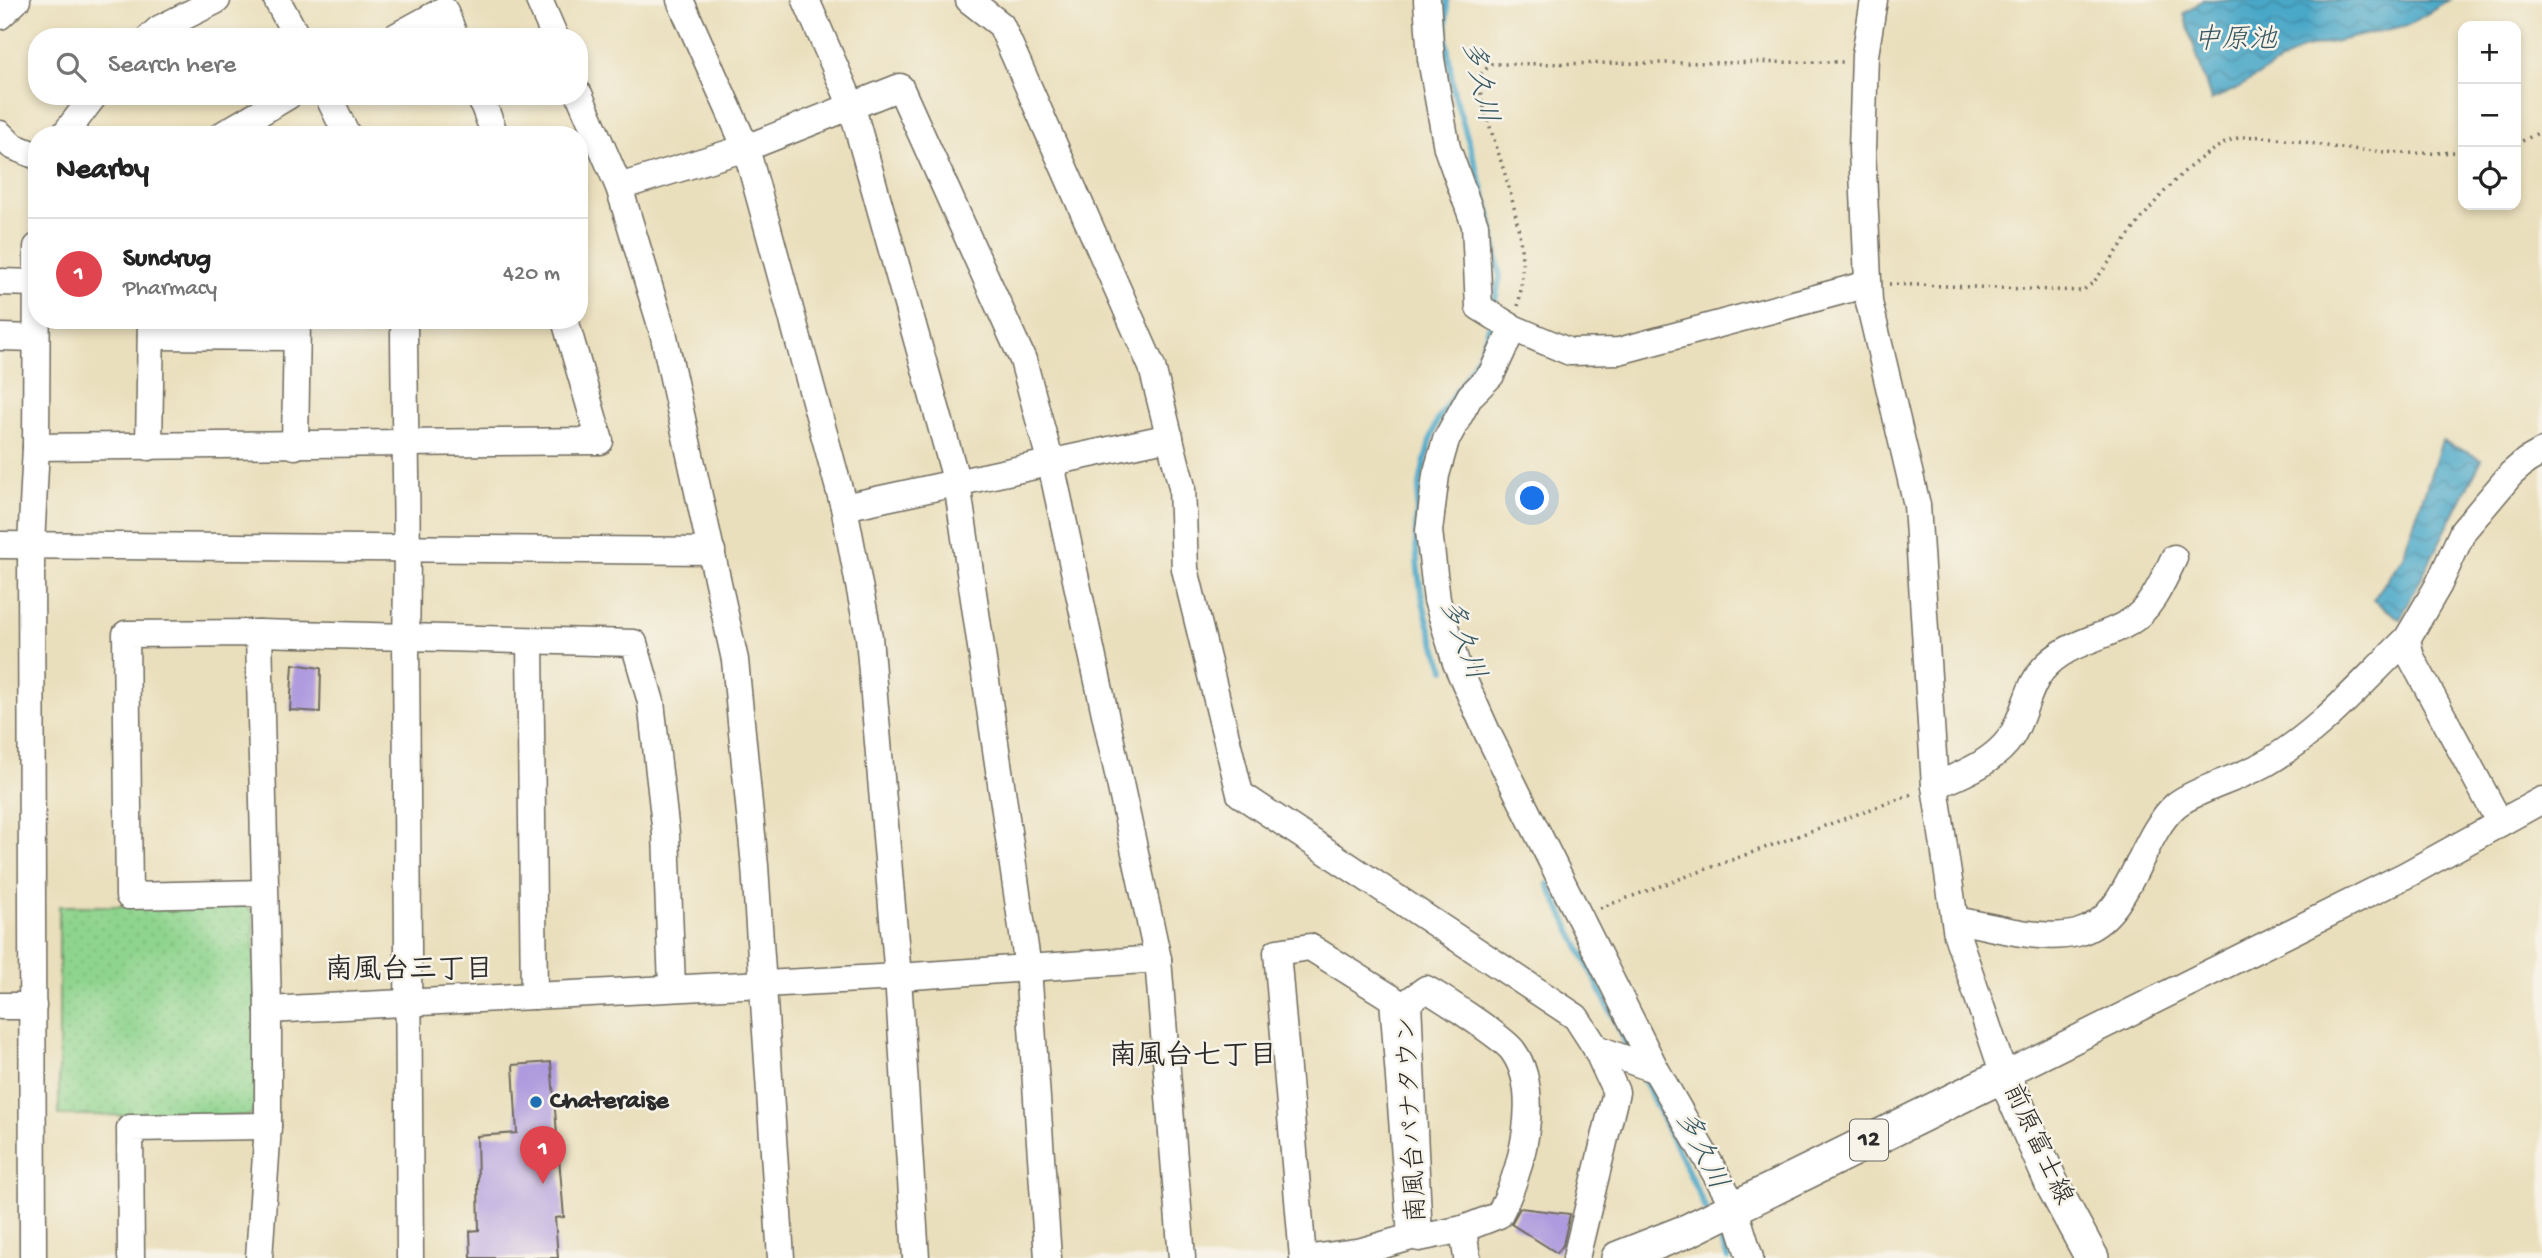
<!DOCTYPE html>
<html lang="en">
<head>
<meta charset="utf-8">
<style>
	body { margin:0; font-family:"Gochi Hand","Klee One",sans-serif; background:#f2f2f2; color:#222 }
	.controls { position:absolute; right:21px; top:21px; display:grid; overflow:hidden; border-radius:14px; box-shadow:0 4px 10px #0003 }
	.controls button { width:63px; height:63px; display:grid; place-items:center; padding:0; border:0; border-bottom:2px solid #e0e0e0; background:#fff; color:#222; font:35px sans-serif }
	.you { position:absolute; left:1533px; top:499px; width:24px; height:24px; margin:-18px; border:5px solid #fff; border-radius:50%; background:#1a73e8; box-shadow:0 0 0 10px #1a73e833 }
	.badge { display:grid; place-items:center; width:46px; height:46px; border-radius:50%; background:#d93025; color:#fff; font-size:23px; font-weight:700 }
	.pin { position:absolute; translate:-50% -58px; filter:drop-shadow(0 2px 4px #0008) }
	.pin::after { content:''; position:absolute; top:37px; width:24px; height:21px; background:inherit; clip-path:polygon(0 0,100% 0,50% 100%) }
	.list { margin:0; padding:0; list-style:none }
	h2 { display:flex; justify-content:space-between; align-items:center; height:91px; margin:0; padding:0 28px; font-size:30px }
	h2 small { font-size:23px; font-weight:400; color:#767676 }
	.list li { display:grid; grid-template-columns:46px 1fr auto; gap:21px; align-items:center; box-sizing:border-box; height:112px; padding:0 28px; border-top:2px solid #e0e0e0 }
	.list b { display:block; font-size:26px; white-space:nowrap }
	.list p { margin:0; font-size:23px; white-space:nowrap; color:#767676 }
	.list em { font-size:23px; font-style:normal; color:#767676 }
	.icon { flex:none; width:38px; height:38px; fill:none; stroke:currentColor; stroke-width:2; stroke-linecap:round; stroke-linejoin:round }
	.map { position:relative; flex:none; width:2542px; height:1258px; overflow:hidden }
	.search { position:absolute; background:#fff; box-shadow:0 4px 10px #0003; left:28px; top:28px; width:560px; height:77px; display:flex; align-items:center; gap:18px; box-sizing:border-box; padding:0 24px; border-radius:28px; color:#767676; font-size:26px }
	.panel { position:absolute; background:#fff; box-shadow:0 4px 10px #0003; left:28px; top:126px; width:560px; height:203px; border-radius:28px }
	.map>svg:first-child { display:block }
	.grass { fill:url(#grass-dots); stroke:#5d805c; stroke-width:2 }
	.water { fill:url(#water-waves); stroke:#3a697a; stroke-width:2 }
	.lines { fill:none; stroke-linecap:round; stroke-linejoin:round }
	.stream { stroke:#49a7c8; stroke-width:6 }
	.building { fill:#ae9ade }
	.minor-casing { stroke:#6e6a5e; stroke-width:29 }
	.major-casing { stroke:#6e6a5e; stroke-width:36 }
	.path { stroke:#6e6a5e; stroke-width:3.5; stroke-dasharray:2 5; stroke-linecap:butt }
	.minor { stroke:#fff; stroke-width:26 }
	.major { stroke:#fff; stroke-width:33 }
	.poi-dot { fill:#1f6fb2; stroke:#f7f3e8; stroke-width:2.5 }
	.labels { text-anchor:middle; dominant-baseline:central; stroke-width:5; stroke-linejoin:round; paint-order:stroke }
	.shield { fill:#f7f3e8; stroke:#686764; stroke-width:2 }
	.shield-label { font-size:24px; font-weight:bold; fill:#2b2b2b }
	.poi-label { font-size:26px; font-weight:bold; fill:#2b2b2b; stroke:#f7f3e8; text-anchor:start }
	.street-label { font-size:26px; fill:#2b2b2b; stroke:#f7f3e8 }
	.water-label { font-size:28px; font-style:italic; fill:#365662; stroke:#f7f3e8 }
	.neighbourhood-label { font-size:28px; font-weight:bold; fill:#2b2b2b; stroke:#f7f3e8 }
</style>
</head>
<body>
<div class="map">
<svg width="2542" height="1258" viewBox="0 0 2542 1258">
	<defs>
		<pattern id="grass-dots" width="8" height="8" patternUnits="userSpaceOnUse" patternTransform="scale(1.75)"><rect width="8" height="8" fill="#8fd48e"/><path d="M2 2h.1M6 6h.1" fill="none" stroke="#7cb67b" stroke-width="1.8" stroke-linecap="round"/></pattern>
		<pattern id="water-waves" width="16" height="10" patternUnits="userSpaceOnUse" patternTransform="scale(1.75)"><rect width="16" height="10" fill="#49a7c8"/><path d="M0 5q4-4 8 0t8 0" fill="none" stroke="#3d88a3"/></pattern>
	</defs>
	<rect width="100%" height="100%" fill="#f7f3e8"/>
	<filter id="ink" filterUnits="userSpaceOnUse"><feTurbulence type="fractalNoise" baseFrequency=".0143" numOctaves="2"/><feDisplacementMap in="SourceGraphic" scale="14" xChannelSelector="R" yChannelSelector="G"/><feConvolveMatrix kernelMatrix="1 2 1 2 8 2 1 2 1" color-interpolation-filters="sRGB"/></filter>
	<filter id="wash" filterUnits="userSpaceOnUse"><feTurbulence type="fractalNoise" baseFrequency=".00686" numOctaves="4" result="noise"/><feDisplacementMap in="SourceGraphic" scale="28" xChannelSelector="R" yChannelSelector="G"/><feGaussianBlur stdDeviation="1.57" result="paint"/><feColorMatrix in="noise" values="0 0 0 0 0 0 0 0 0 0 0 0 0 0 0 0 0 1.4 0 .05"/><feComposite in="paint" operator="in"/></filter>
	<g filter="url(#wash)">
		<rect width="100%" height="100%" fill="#eadfbc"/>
		<polygon class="grass" points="59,906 246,906 253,912 259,1105 249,1116 59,1115"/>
		<g class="water">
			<polygon points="2203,0 2450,0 2408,25 2302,49 2234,90 2211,100 2184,14"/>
			<polygon points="2442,441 2482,459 2400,619 2373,600 2402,558"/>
		</g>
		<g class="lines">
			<g class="stream">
				<polyline points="1447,0 1446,38 1454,93 1490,213 1500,277 1493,309"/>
				<path d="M1445 669C1415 602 1407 523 1427 453 1430 443 1432 431 1437 422 1456 387 1481 363 1490 323"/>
				<polyline points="1548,884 1631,1053"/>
				<polyline points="1640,1072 1707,1211"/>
				<polyline points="1715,1227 1728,1258"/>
			</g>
		</g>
		<g id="blocks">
			<g class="building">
				<polygon points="293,664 321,668 320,712 290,710"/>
				<polygon points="551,1062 564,1217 555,1218 558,1258 471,1258 470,1231 479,1230 477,1136 517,1133 513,1065"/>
				<polygon points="1520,1208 1570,1214 1563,1245 1557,1253 1511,1224"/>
			</g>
		</g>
	</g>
	<g filter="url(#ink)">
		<use href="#blocks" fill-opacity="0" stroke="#6e6a5e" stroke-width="2"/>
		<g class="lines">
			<g class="minor-casing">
				<g id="minor">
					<polyline points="277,0 297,37"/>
					<polyline points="539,0 555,37"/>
					<polyline points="680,0 746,148 844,507 869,637 898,977 916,1258"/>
					<polyline points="806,0 851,104 957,483 1028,968 1048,1258"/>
					<polyline points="969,0 1001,25 1152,367 1182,487 1185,569 1240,794 1576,1017 1596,1048 1616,1092 1576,1258"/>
					<polyline points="1427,0 1431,59 1447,148 1475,225 1479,307 1513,328 1570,352 1619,351 1868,284"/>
					<polyline points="1874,0 1865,55 1862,149 1869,302 1917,505 1935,786 1957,935 2004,1075 2406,875 2542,800"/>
					<polyline points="0,16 17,0"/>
					<polyline points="150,37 159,29 217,0"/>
					<polyline points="395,37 444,10 455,37"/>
					<polyline points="579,94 619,187 663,332 735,660 755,866 781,1258"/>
					<polyline points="328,96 347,135"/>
					<polyline points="480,96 495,135"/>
					<polyline points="0,134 12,146 37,156"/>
					<polyline points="64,135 94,96"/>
					<polyline points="222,135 288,96"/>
					<polyline points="619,187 746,148 900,87 1023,360 1051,464 1158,959 1182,1258"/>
					<polyline points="0,282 36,283"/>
					<path d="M404 320C404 426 409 532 406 638L410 1258"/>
					<polyline points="1513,328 1491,375 1470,396 1446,440 1436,475 1429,531 1437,600 1456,663 1487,732 1656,1070 1734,1206 1750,1258"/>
					<polyline points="151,336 296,337"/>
					<polyline points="0,337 36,338"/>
					<polyline points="295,446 297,322"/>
					<polyline points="36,447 600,441 565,320"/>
					<polyline points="149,447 151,320"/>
					<polyline points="844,507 1170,437"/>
					<polyline points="0,545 712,551"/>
					<polyline points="530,641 534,996"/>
					<path d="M1935 786C1962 774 1993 763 2011 737 2024 717 2027 688 2043 669 2067 642 2099 640 2128 623 2151 610 2163 581 2174 558"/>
					<polyline points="2500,823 2411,657 2407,639 2438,586 2463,531 2511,474 2526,461 2542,452"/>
					<polyline points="264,893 129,896 126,634 259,633 634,643 651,702 666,834 672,986"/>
					<path d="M1955 920C1992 926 2040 942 2077 933 2131 919 2138 838 2176 805 2196 789 2244 777 2268 762 2321 731 2363 681 2407 639"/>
					<path d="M1426 989C1441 997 1505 1039 1513 1051 1543 1093 1521 1174 1499 1215L1463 1229 1419 1238 1408 1002Z"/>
					<polyline points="0,1006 33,1006"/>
					<polyline points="268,1010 898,977 1158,959"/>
					<polyline points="1596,1048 1656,1070"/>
					<polyline points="1463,1229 1467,1258"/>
					<polyline points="33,1258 31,545 36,447 37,247"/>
					<polyline points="131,1258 130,1128 268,1126"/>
					<polyline points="259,1258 268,1126 268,1010 259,633"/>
					<polyline points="1303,1258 1277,952 1310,947 1393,999 1411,1237 1362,1251 1312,1258"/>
				</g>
			</g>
			<g class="major-casing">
				<polyline id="major" points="1618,1258 1689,1230 2004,1075 2052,1184 2092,1258"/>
			</g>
			<g class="path">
				<polyline points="2516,144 2542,131"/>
				<path d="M1889 284 2082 291 2093 283C2133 233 2170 169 2229 141 2253 129 2314 145 2340 148 2381 152 2423 156 2463 151"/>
				<path d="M1518 306C1534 238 1499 162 1481 97L1480 75 1491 64 1843 62"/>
				<polyline points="1600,908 1915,793"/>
			</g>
			<use href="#minor" class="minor"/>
			<use href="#major" class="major"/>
		</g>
	</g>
	<circle class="poi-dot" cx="536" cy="1102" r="7"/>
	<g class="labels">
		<rect class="shield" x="1850" y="1119.5" width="38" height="41" rx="5"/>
		<g class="shield-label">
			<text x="1869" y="1140">12</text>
		</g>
		<g class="poi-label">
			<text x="550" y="1102">Chateraise</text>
		</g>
		<g class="street-label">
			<text transform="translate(1414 1119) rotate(-93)">南風台パナタウン</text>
			<text transform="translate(2036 1145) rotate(65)">前原富士線</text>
		</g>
		<g class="water-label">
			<text x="2235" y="41">中原池</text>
			<text transform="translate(1478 82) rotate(78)">多久川</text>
			<text transform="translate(1461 640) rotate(70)">多久川</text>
			<text transform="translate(1700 1151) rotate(64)">多久川</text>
		</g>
		<g class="neighbourhood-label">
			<text x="409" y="971">南風台三丁目</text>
			<text x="1193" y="1057">南風台七丁目</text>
		</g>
	</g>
</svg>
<div class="controls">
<button>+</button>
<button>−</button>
<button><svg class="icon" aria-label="locate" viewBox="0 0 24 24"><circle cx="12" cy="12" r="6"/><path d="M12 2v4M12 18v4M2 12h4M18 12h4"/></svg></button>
</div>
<div class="you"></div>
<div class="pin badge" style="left:543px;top:1184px;background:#e0444e">1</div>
<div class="search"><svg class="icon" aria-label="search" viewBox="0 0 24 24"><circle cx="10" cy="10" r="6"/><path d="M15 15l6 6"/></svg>Search here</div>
<section class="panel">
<h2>Nearby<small></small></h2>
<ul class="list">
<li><span class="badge" style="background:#e0444e">1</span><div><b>Sundrug</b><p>Pharmacy</p></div><em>420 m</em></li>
</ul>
</section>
</div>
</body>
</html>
